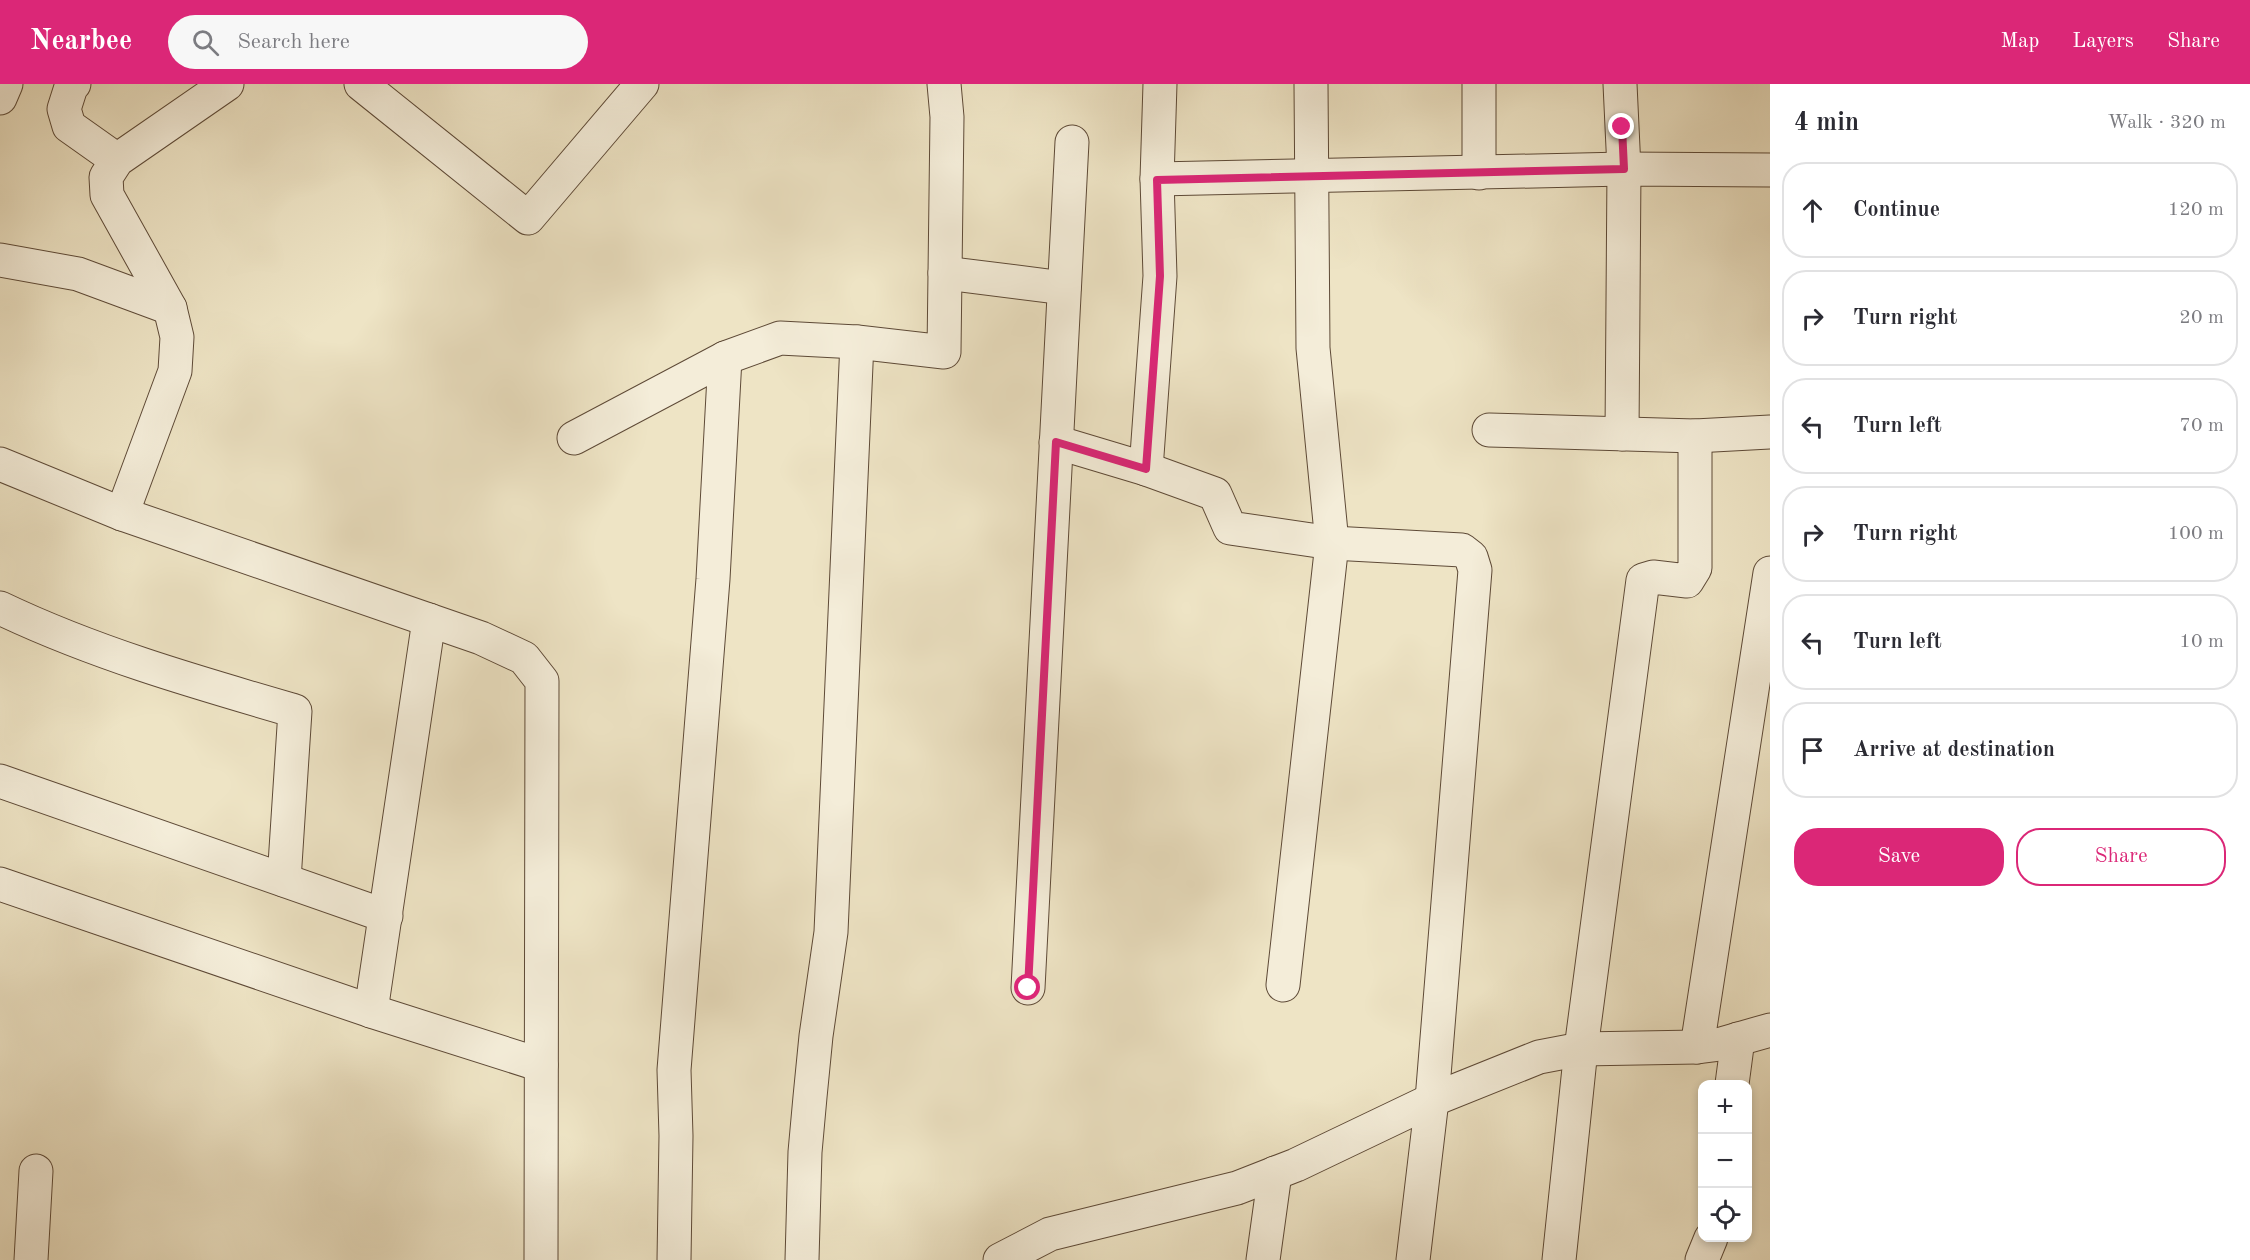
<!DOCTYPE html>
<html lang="en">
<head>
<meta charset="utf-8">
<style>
	body { margin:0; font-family:"Old Standard TT",serif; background:#f7f7f7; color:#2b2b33 }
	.controls { position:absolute; right:18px; bottom:18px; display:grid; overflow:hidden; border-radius:12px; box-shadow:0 3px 9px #0003 }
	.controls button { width:54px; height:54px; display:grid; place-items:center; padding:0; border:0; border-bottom:2px solid #e1e1e2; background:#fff; color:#2b2b33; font:30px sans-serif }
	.stop { position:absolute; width:18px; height:18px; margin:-14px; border:4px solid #db2777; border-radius:50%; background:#fff }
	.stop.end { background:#db2777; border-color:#fff; box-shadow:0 2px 6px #0008 }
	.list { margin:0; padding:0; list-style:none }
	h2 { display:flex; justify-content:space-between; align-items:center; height:78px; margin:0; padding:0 24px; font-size:26px }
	h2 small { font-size:20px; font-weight:400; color:#7c7c81 }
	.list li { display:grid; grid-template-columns:39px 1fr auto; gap:18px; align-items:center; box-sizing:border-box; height:96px; margin:0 12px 12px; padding:0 12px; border:2px solid #e1e1e2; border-radius:24px }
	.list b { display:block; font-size:22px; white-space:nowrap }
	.list em { font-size:20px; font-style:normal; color:#7c7c81 }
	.actions { display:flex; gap:12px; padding:18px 24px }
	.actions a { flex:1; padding:14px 0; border:2px solid #db2777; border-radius:24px; text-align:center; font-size:21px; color:#db2777 }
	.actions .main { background:#db2777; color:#fff }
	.icon { flex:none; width:33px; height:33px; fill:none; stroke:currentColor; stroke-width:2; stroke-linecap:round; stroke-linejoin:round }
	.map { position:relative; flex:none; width:1770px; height:1176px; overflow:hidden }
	header { display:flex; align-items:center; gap:36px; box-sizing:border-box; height:84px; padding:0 30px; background:#db2777; color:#fff }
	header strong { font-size:28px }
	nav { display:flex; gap:33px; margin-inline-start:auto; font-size:21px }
	.search { width:420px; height:54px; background:#f7f7f7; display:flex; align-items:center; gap:15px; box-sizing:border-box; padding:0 21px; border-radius:33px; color:#7c7c81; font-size:22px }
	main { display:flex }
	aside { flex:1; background:#fff }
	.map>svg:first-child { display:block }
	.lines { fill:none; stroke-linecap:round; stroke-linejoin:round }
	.minor-casing { stroke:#5e4a37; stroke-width:35 }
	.minor { stroke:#f4edd9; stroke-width:33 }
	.route { stroke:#db2777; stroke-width:8 }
</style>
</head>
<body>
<header>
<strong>Nearbee</strong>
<div class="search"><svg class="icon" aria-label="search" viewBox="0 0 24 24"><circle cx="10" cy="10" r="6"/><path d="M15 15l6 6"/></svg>Search here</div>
<nav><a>Map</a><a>Layers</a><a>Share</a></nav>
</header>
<main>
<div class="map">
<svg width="1770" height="1176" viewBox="0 0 1770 1176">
	<rect width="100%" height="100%" fill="#eee4c5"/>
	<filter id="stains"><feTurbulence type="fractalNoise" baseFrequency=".00333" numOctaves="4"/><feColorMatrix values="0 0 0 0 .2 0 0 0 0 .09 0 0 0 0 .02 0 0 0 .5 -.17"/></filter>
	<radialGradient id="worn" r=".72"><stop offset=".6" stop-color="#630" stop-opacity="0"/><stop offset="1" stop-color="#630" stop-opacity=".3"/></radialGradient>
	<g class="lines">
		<g class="minor-casing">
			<g id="minor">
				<polyline points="74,0 71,3 64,25 69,42 117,76"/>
				<polyline points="361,0 528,134 642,0"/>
				<polyline points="1479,0 1479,89"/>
				<polyline points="1620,0 1624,85 1622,350"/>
				<polyline points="0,14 6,0"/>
				<polyline points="1157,95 1624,85 1770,86"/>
				<polyline points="0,176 78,190 170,224"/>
				<polyline points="945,189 1064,204"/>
				<polyline points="1489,346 1695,352 1770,348"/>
				<polyline points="574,354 725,274 780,254 857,258 944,268 947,33 944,0"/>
				<polyline points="1056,358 1146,385 1215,410 1230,444 1332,459 1462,466 1471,473 1475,486 1432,1016 1413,1176"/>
				<polyline points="0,380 122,430 481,554 524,574 542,597 541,1176"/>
				<polyline points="1146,385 1160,192 1157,95 1160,0"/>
				<polyline points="122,430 175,287 177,253 170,224 107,111 106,93 117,76 227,0"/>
				<path d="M0 524C94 569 195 598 295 627L284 796"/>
				<polyline points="0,697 386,832"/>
				<polyline points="0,800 371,927 541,981"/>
				<polyline points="1283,901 1332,459 1313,264 1311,0"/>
				<polyline points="1028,904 1072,58"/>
				<polyline points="371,927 429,536"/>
				<polyline points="1697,963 1770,489"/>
				<polyline points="1732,1000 1738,955"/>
				<polyline points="31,1176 36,1087"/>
				<polyline points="674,1176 676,1052 674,986 713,495 725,274"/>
				<polyline points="802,1176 805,1068 810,1013 816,952 831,848 857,258"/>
				<polyline points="1000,1176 1050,1150 1237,1104 1296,1081 1432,1016 1539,973 1581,965 1697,963 1721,960 1770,946"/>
				<polyline points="1263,1176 1275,1089"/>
				<polyline points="1559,1176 1581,965 1643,496 1653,493 1687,497 1695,484 1695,352"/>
				<polyline points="1702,1176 1711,1154"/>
			</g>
		</g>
		<use href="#minor" class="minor"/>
	</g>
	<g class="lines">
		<polyline class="route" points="1028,904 1056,358 1146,385 1160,192 1157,96 1624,85 1622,43"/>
	</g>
	<rect width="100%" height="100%" filter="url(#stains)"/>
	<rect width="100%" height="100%" fill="url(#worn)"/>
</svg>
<div class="controls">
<button>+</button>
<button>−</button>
<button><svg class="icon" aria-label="locate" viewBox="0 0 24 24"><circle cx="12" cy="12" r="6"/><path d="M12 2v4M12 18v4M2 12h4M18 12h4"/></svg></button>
</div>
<div class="stop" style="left:1028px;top:904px"></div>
<div class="stop end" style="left:1622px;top:43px"></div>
</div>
<aside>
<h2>4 min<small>Walk · 320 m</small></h2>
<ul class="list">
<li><svg class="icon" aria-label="ahead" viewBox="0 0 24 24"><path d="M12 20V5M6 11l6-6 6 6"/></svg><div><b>Continue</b></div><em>120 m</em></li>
<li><svg class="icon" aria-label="right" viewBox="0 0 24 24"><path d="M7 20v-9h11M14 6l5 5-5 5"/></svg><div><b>Turn right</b></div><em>20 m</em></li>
<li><svg class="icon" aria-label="left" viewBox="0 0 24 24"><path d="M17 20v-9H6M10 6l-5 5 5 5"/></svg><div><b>Turn left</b></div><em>70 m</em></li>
<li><svg class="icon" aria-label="right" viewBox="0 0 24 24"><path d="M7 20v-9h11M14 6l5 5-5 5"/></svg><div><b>Turn right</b></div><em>100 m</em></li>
<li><svg class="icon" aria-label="left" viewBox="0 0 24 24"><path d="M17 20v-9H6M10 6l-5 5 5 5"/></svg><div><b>Turn left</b></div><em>10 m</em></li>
<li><svg class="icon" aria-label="arrive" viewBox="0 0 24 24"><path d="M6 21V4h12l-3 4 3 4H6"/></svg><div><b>Arrive at destination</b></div></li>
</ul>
<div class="actions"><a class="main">Save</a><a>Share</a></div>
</aside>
</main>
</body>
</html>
